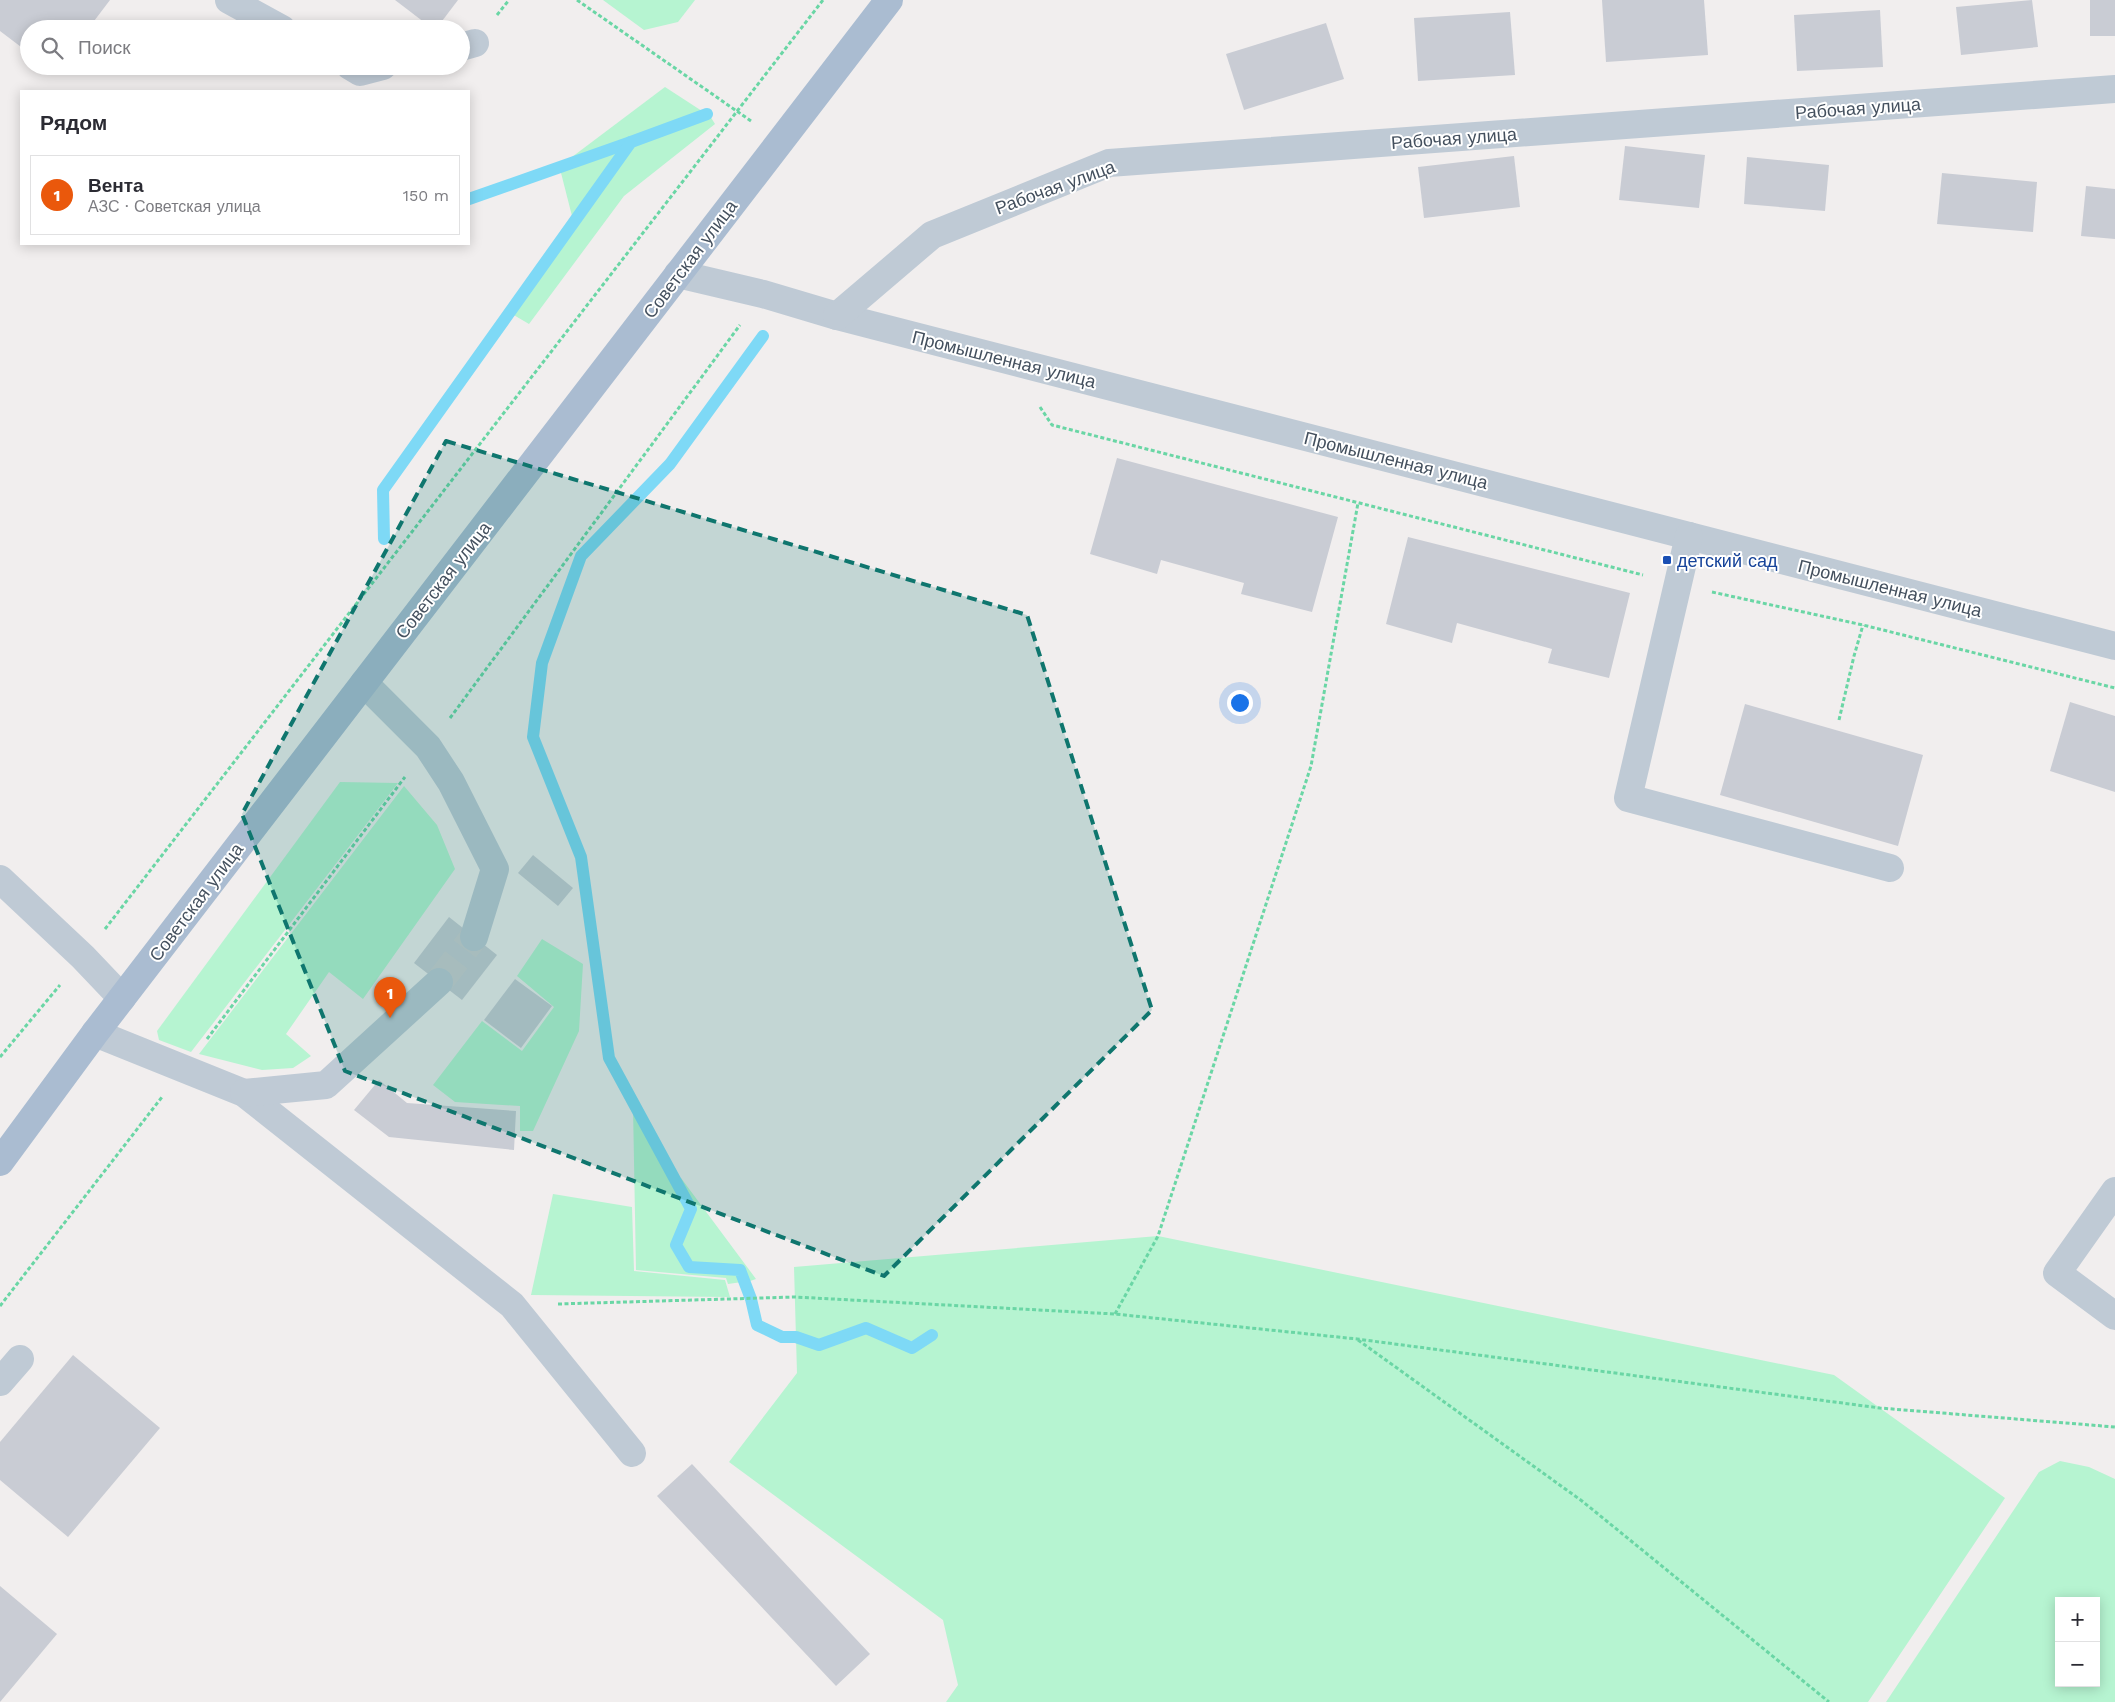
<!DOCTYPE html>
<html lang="ru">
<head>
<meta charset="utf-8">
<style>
	body { margin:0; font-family:"Work Sans",sans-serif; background:#f2f2f3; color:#2b2b33 }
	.controls { position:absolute; right:15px; bottom:15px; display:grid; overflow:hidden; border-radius:0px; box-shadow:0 2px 12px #0003 }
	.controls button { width:45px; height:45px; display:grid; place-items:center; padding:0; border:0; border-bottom:1px solid #e1e1e2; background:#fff; color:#2b2b33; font:25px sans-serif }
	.you { position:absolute; left:1239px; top:702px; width:18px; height:18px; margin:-12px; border:4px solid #fff; border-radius:50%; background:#1a73e8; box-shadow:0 0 0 8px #1a73e833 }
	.badge { display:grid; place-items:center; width:32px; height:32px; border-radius:50%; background:#ea580c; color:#fff; font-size:16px; font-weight:700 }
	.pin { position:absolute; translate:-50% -41px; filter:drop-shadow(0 1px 2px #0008) }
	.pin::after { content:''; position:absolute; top:26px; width:18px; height:15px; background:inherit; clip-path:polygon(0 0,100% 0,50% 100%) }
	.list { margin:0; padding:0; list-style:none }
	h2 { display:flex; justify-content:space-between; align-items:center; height:65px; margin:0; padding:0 20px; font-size:21px }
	h2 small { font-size:16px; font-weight:400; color:#7c7c81 }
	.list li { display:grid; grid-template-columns:32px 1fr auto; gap:15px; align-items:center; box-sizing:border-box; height:80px; margin:0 10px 10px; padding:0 10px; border:1px solid #e1e1e2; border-radius:0px }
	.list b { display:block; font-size:19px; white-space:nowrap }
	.list p { margin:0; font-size:16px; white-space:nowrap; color:#7c7c81 }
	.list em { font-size:16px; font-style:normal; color:#7c7c81 }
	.icon { flex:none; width:28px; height:28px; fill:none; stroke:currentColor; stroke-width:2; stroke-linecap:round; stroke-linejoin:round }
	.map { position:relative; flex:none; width:2115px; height:1702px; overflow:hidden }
	.search { position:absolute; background:#fff; box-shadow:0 2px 12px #0003; left:20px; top:20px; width:450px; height:55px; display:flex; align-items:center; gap:12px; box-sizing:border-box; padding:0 18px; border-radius:28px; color:#7c7c81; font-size:19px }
	.panel { position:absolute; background:#fff; box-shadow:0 2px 12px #0003; left:20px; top:90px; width:450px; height:155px; border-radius:0px }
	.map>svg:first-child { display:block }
	.green { fill:#b6f4d1; fill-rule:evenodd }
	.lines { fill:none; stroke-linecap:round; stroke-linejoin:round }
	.stream { stroke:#7ed9f6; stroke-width:12 }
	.building { fill:#c9ccd4 }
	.minor-tunnel { stroke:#ceced1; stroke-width:28; stroke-dasharray:28 14; stroke-linecap:butt }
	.path { stroke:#6ad6a5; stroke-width:3; stroke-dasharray:4 2.5; stroke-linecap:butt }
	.minor { stroke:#bfcad5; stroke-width:28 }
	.major { stroke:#aabcd1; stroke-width:28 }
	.marked { fill:#0f766e; fill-opacity:0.2; stroke:#0f766e; stroke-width:4; stroke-dasharray:10 6; stroke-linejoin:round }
	.transit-dot { fill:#1a4fb4; stroke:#fff; stroke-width:2 }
	.labels { text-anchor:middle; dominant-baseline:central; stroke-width:4; stroke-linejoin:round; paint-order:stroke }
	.street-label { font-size:18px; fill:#44505e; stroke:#fff }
	.transit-label { font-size:18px; fill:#164399; stroke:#fff; text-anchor:start }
</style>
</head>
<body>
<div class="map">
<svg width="2115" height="1702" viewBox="0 0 2115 1702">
	<rect width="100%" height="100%" fill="#f1eeee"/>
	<g class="green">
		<polygon points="603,0 695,0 678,22 644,30"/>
		<polygon points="665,87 705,113 564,163"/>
		<polygon points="710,116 715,124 624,196 529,324 512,314 632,146"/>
		<polygon points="627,146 572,216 560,169"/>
		<polygon points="340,782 398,783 191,1052 159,1040 157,1031"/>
		<polygon points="404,786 437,825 455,869 363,999 329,972 286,1034 311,1056 293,1068 262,1070 199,1054"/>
		<polygon points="542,939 583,964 579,1031 533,1131 520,1131 520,1106 455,1102 433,1085 482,1021 522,1051 554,1007 517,976"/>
		<polygon points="633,1107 689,1209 674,1246 687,1269 738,1272 742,1282 728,1284 726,1278 636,1270"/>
		<polygon points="681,1178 756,1279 747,1282 741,1268 691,1265 679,1245 694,1209 679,1180"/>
		<polygon points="553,1194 632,1207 634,1271 725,1280 730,1297 531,1295"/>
		<polygon points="1158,1236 1834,1375 2005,1498 1868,1702 946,1702 958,1685 943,1620 729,1462 797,1373 794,1267"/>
		<path d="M2060 1461 2089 1467 2115 1479V1702H1886L2039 1472ZM2059 1601H2096V1683H2059Z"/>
	</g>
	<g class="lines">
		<g class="stream">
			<polyline points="469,199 631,142"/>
			<polyline points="763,336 670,464 581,556 542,663 533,737 581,857 609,1058 691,1209 676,1245 689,1267 740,1270 751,1299 757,1325 782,1337 796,1337 819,1345 866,1328 912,1348 932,1335"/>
			<polyline points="384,539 383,490 631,142 707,114"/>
		</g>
	</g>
	<g class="building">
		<polygon points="0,0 110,0 88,29 29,29 29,53 0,31"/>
		<polygon points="395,0 458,0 436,29 433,29"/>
		<polygon points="1602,0 1704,0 1708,55 1606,62"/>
		<polygon points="2032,0 2038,47 1961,55 1956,7"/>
		<rect x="2090" y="0" width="25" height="36"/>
		<polygon points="1880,10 1883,67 1797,71 1794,15"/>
		<polygon points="1510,12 1515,75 1418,81 1414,18"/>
		<polygon points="1326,23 1344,79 1244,110 1226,54"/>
		<polygon points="47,66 59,66 55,72"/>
		<polygon points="1625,146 1705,155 1699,208 1619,200"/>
		<polygon points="1514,156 1520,207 1424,218 1418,167"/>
		<polygon points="1747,157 1829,165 1825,211 1744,204"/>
		<polygon points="1942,173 2037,182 2033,232 1937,224"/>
		<polygon points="2086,186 2115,189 2115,239 2081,236"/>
		<polygon points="1117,458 1338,517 1312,612 1241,594 1244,583 1161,560 1157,574 1090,554"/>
		<polygon points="1408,537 1630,593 1609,678 1548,663 1552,649 1457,623 1452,643 1386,624"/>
		<polygon points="2070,702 2115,716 2115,792 2050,771"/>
		<polygon points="1745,704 1923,755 1898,846 1720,795"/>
		<polygon points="533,855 573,888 558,906 518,873"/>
		<polygon points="449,917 497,955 462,1000 414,963"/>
		<polygon points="515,979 552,1006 521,1048 484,1020"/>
		<polygon points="379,1080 407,1103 516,1111 514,1150 389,1137 354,1110"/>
		<polygon points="73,1355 160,1428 68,1537 0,1480 0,1442"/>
		<polygon points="692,1464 870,1654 836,1686 657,1496"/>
		<polygon points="0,1586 57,1634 0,1702"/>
	</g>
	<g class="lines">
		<polyline class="minor-tunnel" points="439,982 474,937"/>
		<g class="path">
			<polyline points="577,0 751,121"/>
			<polyline points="497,15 509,0"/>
			<polyline points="1040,407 1052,425 1643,575"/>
			<polyline points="1712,592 1863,625 2115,688"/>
			<polyline points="450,718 740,325"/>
			<polyline points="1839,720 1854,656 1863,625"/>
			<polyline points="105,929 823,0"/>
			<polyline points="207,1039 405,777"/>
			<polyline points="0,1057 60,985"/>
			<polyline points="558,1304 795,1297 1115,1314 1357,1339 1880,1408 2115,1427"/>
			<polyline points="0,1306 162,1097"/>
			<polyline points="1115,1314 1158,1236 1311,766 1358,503"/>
			<polyline points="1358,1340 1582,1501 1829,1702"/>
		</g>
		<g class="minor">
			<polyline points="229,0 282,29"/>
			<polyline points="461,47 475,43"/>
			<polyline points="350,66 360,72 383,66"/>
			<polyline points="678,274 763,294 837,316 2115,646"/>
			<polyline points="837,316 932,235 1109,163 2115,89"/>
			<polyline points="1689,536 1628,798 1890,868"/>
			<polyline points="364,683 428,747 451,782 495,869 474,937"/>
			<polyline points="0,879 83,957 122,998"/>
			<polyline points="95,1033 244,1093 512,1305 632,1453"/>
			<polyline points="244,1093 326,1085 439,982"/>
			<polyline points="2115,1191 2057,1273 2115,1316"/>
			<polyline points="0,1382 20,1359"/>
		</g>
		<polyline class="major" points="0,1162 95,1033 889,0"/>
	</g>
	<path class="marked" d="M446 441 1027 615 1152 1010 884 1276 345 1071 242 814Z"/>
	<rect class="transit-dot" x="1662" y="555" width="10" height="10" rx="2.5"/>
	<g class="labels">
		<g class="street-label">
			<text transform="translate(1858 108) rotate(-4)">Рабочая улица</text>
			<text transform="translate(1454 138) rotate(-4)">Рабочая улица</text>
			<text transform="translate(1055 187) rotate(-20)">Рабочая улица</text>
			<text transform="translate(690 259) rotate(-53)">Советская улица</text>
			<text transform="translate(1004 359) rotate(14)">Промышленная улица</text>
			<text transform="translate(1396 460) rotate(14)">Промышленная улица</text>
			<text transform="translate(443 580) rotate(-52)">Советская улица</text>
			<text transform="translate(1890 588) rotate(14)">Промышленная улица</text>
			<text transform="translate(196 902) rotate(-53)">Советская улица</text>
		</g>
		<g class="transit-label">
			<text x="1677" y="560">детский сад</text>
		</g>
	</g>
</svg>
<div class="controls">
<button>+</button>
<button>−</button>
</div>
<div class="you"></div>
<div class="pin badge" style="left:390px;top:1018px">1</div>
<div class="search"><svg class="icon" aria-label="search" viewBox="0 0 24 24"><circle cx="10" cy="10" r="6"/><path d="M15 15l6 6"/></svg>Поиск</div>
<section class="panel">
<h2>Рядом<small></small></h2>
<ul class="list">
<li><span class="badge">1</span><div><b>Вента</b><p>АЗС · Советская улица</p></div><em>150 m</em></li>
</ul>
</section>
</div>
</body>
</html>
